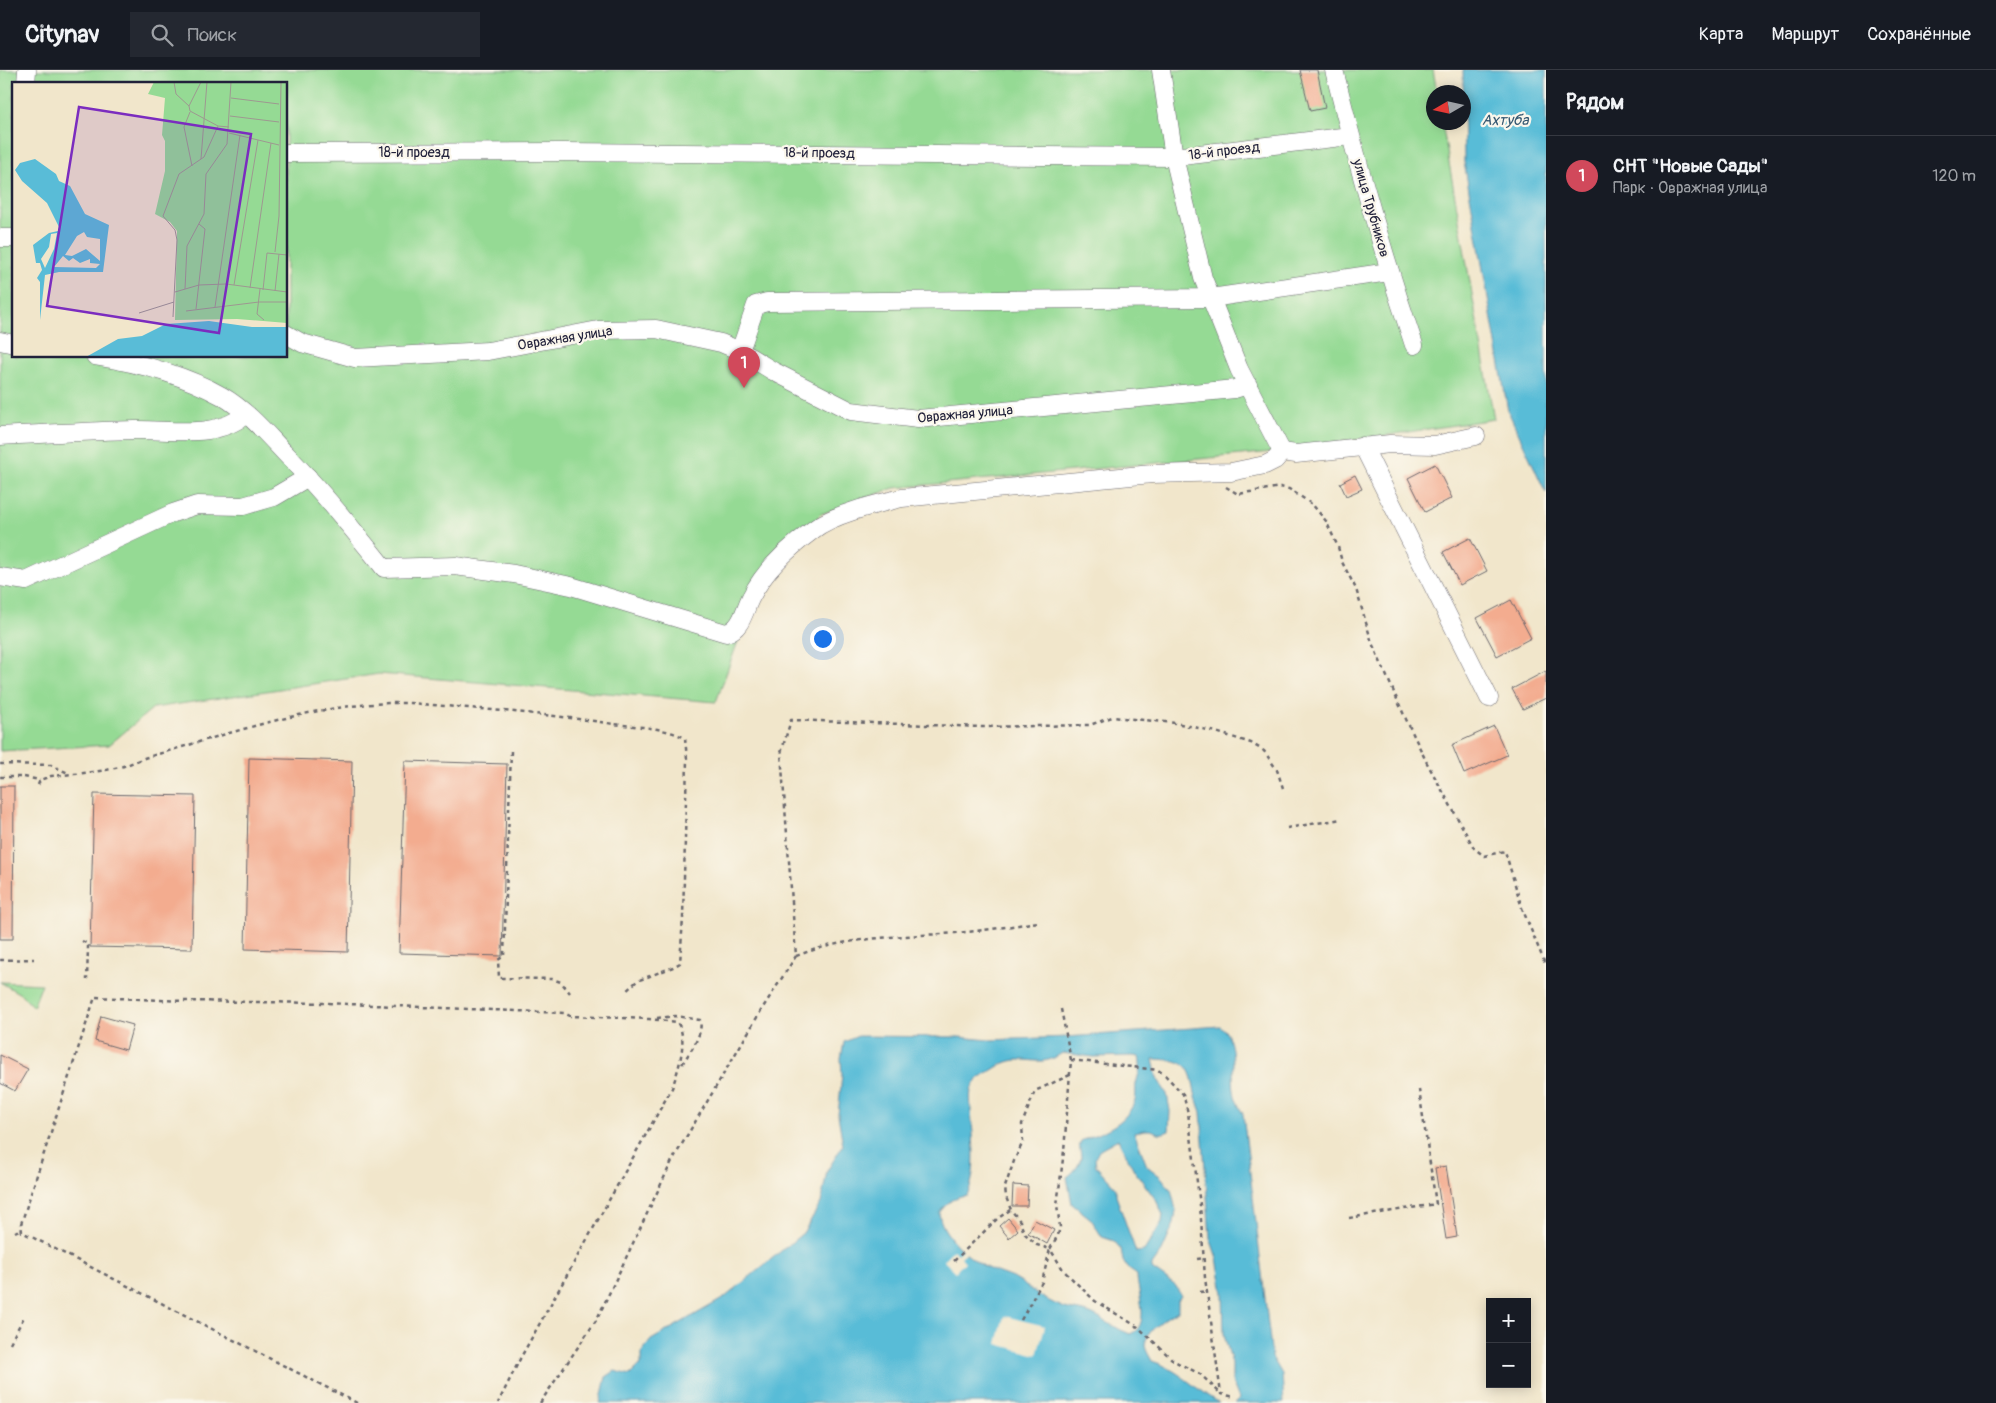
<!DOCTYPE html>
<html lang="ru">
<head>
<meta charset="utf-8">
<style>
	body { margin:0; font-family:Pangolin,sans-serif; background:#242831; color:#f1f3f6 }
	.controls { position:absolute; right:15px; bottom:15px; display:grid; overflow:hidden; border-radius:0px; box-shadow:0 2px 12px #0003 }
	.controls button { width:45px; height:45px; display:grid; place-items:center; padding:0; border:0; border-bottom:1px solid #363941; background:#171b24; color:#f1f3f6; font:25px sans-serif }
	.compass { position:absolute; left:1426px; top:15px; width:45px; height:45px; border-radius:50%; background:#171b24; box-shadow:0 2px 12px #0003; rotate:261deg }
	.you { position:absolute; left:822px; top:568px; width:18px; height:18px; margin:-12px; border:4px solid #fff; border-radius:50%; background:#1a73e8; box-shadow:0 0 0 8px #1a73e833 }
	.badge { display:grid; place-items:center; width:32px; height:32px; border-radius:50%; background:#d1495b; color:#fff; font-size:16px; font-weight:700 }
	.pin { position:absolute; translate:-50% -41px; filter:drop-shadow(0 1px 2px #0008) }
	.pin::after { content:''; position:absolute; top:26px; width:18px; height:15px; background:inherit; clip-path:polygon(0 0,100% 0,50% 100%) }
	.list { margin:0; padding:0; list-style:none }
	h2 { display:flex; justify-content:space-between; align-items:center; height:65px; margin:0; padding:0 20px; font-size:21px }
	h2 small { font-size:16px; font-weight:400; color:#9ea1a6 }
	.list li { display:grid; grid-template-columns:32px 1fr auto; gap:15px; align-items:center; box-sizing:border-box; height:80px; padding:0 20px; border-top:1px solid #363941 }
	.list b { display:block; font-size:19px; white-space:nowrap }
	.list p { margin:0; font-size:16px; white-space:nowrap; color:#9ea1a6 }
	.list em { font-size:16px; font-style:normal; color:#9ea1a6 }
	.icon { flex:none; width:28px; height:28px; fill:none; stroke:currentColor; stroke-width:2; stroke-linecap:round; stroke-linejoin:round }
	.map { position:relative; flex:none; width:1546px; height:1333px; overflow:hidden }
	header { display:flex; align-items:center; gap:30px; box-sizing:border-box; height:70px; padding:0 25px; background:#171b24; border-bottom:1px solid #363941 }
	header strong { font-size:24px }
	nav { display:flex; gap:28px; margin-inline-start:auto; font-size:18px }
	.search { width:350px; height:45px; background:#242831; display:flex; align-items:center; gap:12px; box-sizing:border-box; padding:0 18px; border-radius:0px; color:#9ea1a6; font-size:19px }
	main { display:flex }
	aside { flex:1; background:#171b24 }
	.map>svg:first-child { display:block }
	.green { fill:#95da94; stroke:#5c7e68; fill-rule:evenodd }
	.water { fill:#59bcd7; stroke:#3e6f89; fill-rule:evenodd }
	.pier { fill:#f1e6cb }
	.building { fill:#f3ac8f }
	.lines { fill:none; stroke-linecap:round; stroke-linejoin:round }
	.minor-casing { stroke:#6a676d; stroke-width:19 }
	.path { stroke:#6a676d; stroke-width:2.5; stroke-dasharray:4 4; stroke-linecap:butt }
	.minor { stroke:#fff; stroke-width:18 }
	.labels { text-anchor:middle; dominant-baseline:central; stroke-width:4.5; stroke-linejoin:round; paint-order:stroke }
	.street-label { font-size:14px; fill:#22223b; stroke:#fbf7ec }
	.water-label { font-size:15px; font-style:italic; fill:#355872; stroke:#fbf7ec }
	.inset-road { fill:none; stroke:#9e9891; stroke-width:1 }
	.view { fill:#7b2cbf; fill-opacity:0.15; stroke:#7b2cbf; stroke-width:2.5 }
	.inset-edge { fill:none; stroke:#22223b; stroke-width:2.5 }
</style>
</head>
<body>
<header>
<strong>Citynav</strong>
<div class="search"><svg class="icon" aria-label="search" viewBox="0 0 24 24"><circle cx="10" cy="10" r="6"/><path d="M15 15l6 6"/></svg>Поиск</div>
<nav><a>Карта</a><a>Маршрут</a><a>Сохранённые</a></nav>
</header>
<main>
<div class="map">
<svg width="1546" height="1333" viewBox="0 0 1546 1333">
	<rect width="100%" height="100%" fill="#fbf7ec"/>
	<filter id="ink" filterUnits="userSpaceOnUse"><feTurbulence type="fractalNoise" baseFrequency=".02" numOctaves="2"/><feDisplacementMap in="SourceGraphic" scale="10" xChannelSelector="R" yChannelSelector="G"/><feConvolveMatrix kernelMatrix="1 2 1 2 8 2 1 2 1" color-interpolation-filters="sRGB"/></filter>
	<filter id="wash" filterUnits="userSpaceOnUse"><feTurbulence type="fractalNoise" baseFrequency=".0096" numOctaves="4" result="noise"/><feDisplacementMap in="SourceGraphic" scale="20" xChannelSelector="R" yChannelSelector="G"/><feGaussianBlur stdDeviation="1.12" result="paint"/><feColorMatrix in="noise" values="0 0 0 0 0 0 0 0 0 0 0 0 0 0 0 0 0 1.4 0 .05"/><feComposite in="paint" operator="in"/></filter>
	<g filter="url(#wash)">
		<rect width="100%" height="100%" fill="#f1e6cb"/>
		<g class="green">
			<path d="M0 0H1433L1437 22H1434V52L1442 53 1494 349 1283 381 894 418 821 444 763 502 716 632 379 604 153 638 109 675 0 681ZM14 14H286V286H14Z"/>
			<polygon points="0,912 42,914 33,937 22,925"/>
		</g>
		<g class="water">
			<polygon points="1463,0 1546,0 1546,423 1508,341 1464,92"/>
			<path d="M1220 956C1239 970 1230 1005 1235 1026 1237 1032 1240 1039 1243 1044L1272 1287 1282 1304 1284 1333H1235L1239 1329 1232 1311V1294L1224 1264 1223 1223 1217 1188 1210 1168 1201 1042C1199 1035 1196 1029 1195 1023 1190 993 1185 990 1153 989L1157 1008 1167 1024 1170 1041 1169 1061C1156 1067 1157 1059 1146 1060 1142 1060 1138 1062 1134 1062L1147 1096 1161 1107 1171 1120 1176 1140 1174 1154 1162 1181 1152 1195V1199L1176 1216 1181 1226 1178 1230V1241C1166 1247 1145 1261 1145 1276 1146 1281 1150 1287 1152 1291 1177 1298 1196 1320 1219 1333H600L606 1307 615 1301 630 1305 641 1294V1283L651 1270 724 1228 803 1163 821 1133 827 1101 843 1075 838 1045 842 1005 841 989 844 972 858 966 959 967 989 970 1067 967ZM1062 983 1094 987 1133 986 1139 987C1142 997 1138 1005 1136 1014 1135 1020 1137 1027 1134 1033 1123 1057 1102 1061 1081 1071 1078 1077 1081 1081 1081 1087 1080 1095 1073 1103 1067 1107L1072 1134 1091 1149 1102 1167 1114 1171 1121 1179 1123 1191 1127 1198 1137 1205C1137 1223 1152 1256 1130 1264 1117 1259 1106 1251 1093 1245 1082 1240 1070 1241 1060 1236 1045 1230 1033 1221 1020 1212 1009 1205 994 1203 982 1195 965 1185 941 1163 939 1143 947 1133 954 1126 967 1125 978 1103 973 1065 971 1041 970 1021 968 1015 987 1003 993 1000 1000 994 1007 992 1028 985 1041 999 1062 983ZM1118 1069 1134 1100 1156 1130 1163 1145 1162 1152 1144 1181 1136 1182 1116 1126V1118L1096 1096 1095 1088 1100 1079Z"/>
		</g>
		<g class="pier">
			<polygon points="964,1178 968,1181 961,1187 965,1192 955,1202 943,1190 953,1180 958,1184"/>
			<polygon points="1004,1246 1045,1256 1037,1285 997,1274"/>
		</g>
		<g id="blocks">
			<g class="building">
				<polygon points="1300,0 1317,0 1325,38 1310,41"/>
				<polygon points="1435,394 1452,428 1425,442 1408,408"/>
				<polygon points="1355,405 1362,419 1346,426 1340,413"/>
				<polygon points="1470,468 1487,501 1460,515 1443,482"/>
				<polygon points="1511,530 1531,568 1497,586 1477,548"/>
				<polygon points="1546,601 1546,628 1523,639 1512,619"/>
				<polygon points="1494,656 1507,685 1464,704 1452,675"/>
				<polygon points="249,688 352,691 348,882 245,879"/>
				<polygon points="405,691 507,694 502,886 399,883"/>
				<polygon points="0,716 14,716 13,869 0,869"/>
				<polygon points="94,724 195,726 192,879 90,877"/>
				<polygon points="101,946 133,955 126,980 95,971"/>
				<polygon points="0,985 28,999 15,1021 0,1013"/>
				<polygon points="1446,1096 1457,1167 1446,1169 1435,1098"/>
				<polygon points="1013,1115 1028,1116 1027,1136 1012,1136"/>
				<polygon points="1008,1148 1018,1160 1009,1168 999,1156"/>
				<polygon points="1035,1150 1054,1160 1047,1174 1028,1163"/>
			</g>
		</g>
	</g>
	<g filter="url(#ink)">
		<use href="#blocks" fill-opacity="0" stroke="#6a676d" stroke-width="1"/>
		<g class="lines">
			<g class="minor-casing">
				<g id="minor">
					<polyline points="1161,0 1174,87 1203,208 1239,299 1282,382"/>
					<path d="M1334 0C1357 93 1383 184 1414 275"/>
					<polyline points="26,14 27,0"/>
					<polyline points="286,83 562,82 1174,87 1350,66"/>
					<polyline points="0,168 14,168"/>
					<polyline points="286,264 302,273 355,288 488,281 598,260 656,259 721,273 740,281 773,301 851,341 918,349 1235,319 1248,315"/>
					<polyline points="0,271 14,274"/>
					<polyline points="740,281 756,235 767,232 1211,228 1389,202"/>
					<path d="M95 286C139 293 183 304 222 326 246 340 265 362 284 382 320 419 352 458 384 498L455 496 514 504 571 516 726 563C742 559 744 540 751 527 764 501 790 477 813 460 833 444 877 434 902 428L1152 404 1231 402 1265 395 1275 390 1282 382 1296 384 1390 374 1435 375 1476 366"/>
					<path d="M0 366C45 364 90 361 135 360 171 359 215 370 246 344"/>
					<polyline points="1363,376 1489,628"/>
					<polyline points="0,507 26,511 173,443 197,435 243,436 274,427 308,407"/>
				</g>
			</g>
			<g class="path">
				<polyline points="1226,417 1238,424 1280,417 1289,419 1312,434 1326,451 1338,477 1342,492 1356,519 1372,573 1404,645 1427,693 1474,778 1484,786 1505,781 1522,838 1546,896"/>
				<polyline points="511,681 504,886 498,890 499,908 552,909 561,912 570,923"/>
				<polyline points="0,694 51,695 68,703"/>
				<polyline points="0,707 24,707 40,710"/>
				<path d="M38 715 40 710 51 706C72 704 94 703 115 698 128 696 139 689 151 686 236 662 320 631 410 633 476 639 542 643 607 653 632 657 662 656 685 668L687 689 683 848 680 893 673 897 637 911 625 922"/>
				<polyline points="1287,758 1342,749"/>
				<polyline points="82,871 88,874 88,877 87,910"/>
				<path d="M796 886C847 866 901 867 955 863 983 861 1011 856 1038 852"/>
				<polyline points="0,890 34,889"/>
				<polyline points="1061,939 1071,990 1064,1081 1057,1135 1060,1157 1058,1165 1050,1179 1064,1201 1095,1231 1138,1257 1174,1291 1200,1304 1221,1324"/>
				<path d="M657 948 676 946 700 950C704 965 688 984 681 996"/>
				<polyline points="1071,990 1158,1000 1165,1005 1183,1024 1188,1043 1200,1135 1205,1208 1221,1324 1235,1327"/>
				<polyline points="1349,1148 1436,1134 1419,1020"/>
				<polyline points="15,1162 21,1159"/>
				<polyline points="1197,1189 1204,1188"/>
				<polyline points="954,1191 997,1149 1010,1140"/>
				<polyline points="1200,1222 1207,1221"/>
				<polyline points="1021,1250 1042,1212 1050,1179 1037,1175 1024,1163 1020,1151 1011,1140 1006,1127 1005,1117 1014,1091 1023,1072 1022,1054 1035,1021 1070,1005"/>
				<polyline points="10,1273 24,1247"/>
				<path d="M357 1333 22 1162 21 1154 95 927 183 931 325 933 564 943 570 946 649 949 677 952C689 968 678 1001 672 1018L521 1287 498 1333"/>
				<polyline points="540,1333 597,1249 672,1091 762,939 796,886 781,683 791,650 983,657 1090,655 1112,647 1176,653 1216,662 1251,673 1264,681 1277,700 1283,718"/>
			</g>
			<use href="#minor" class="minor"/>
		</g>
	</g>
	<g class="labels">
		<g class="street-label">
			<text transform="translate(1224 81) rotate(-7)">18-й проезд</text>
			<text x="414" y="82">18-й проезд</text>
			<text transform="translate(819 83) rotate(1)">18-й проезд</text>
			<text transform="translate(1371 138) rotate(74)">улица Трубников</text>
			<text transform="translate(565 268) rotate(-9)">Овражная улица</text>
			<text transform="translate(965 344) rotate(-5)">Овражная улица</text>
		</g>
		<g class="water-label">
			<text x="1505" y="50">Ахтуба</text>
		</g>
	</g>
	<g transform="translate(12 12)">
		<rect width="275" height="275" fill="#f1e6cb"/>
		<path d="M142 0H275V241L225 237 163 238 165 149 158 140 143 132 153 89V59L150 53 153 16 136 12Z" fill="#95da94"/>
		<path d="M23 77 44 92 47 99 58 104 73 132 97 143 91 190H47L33 193 28 238V200L25 196 30 188 28 181H24L21 163 37 151 46 149 47 145 35 121 10 99 3 88 8 81ZM72 150 75 155 88 157V179L74 167 60 174 53 173 65 154ZM45 151 42 167 33 186 29 177 37 165 39 152ZM51 174 57 179 61 176 68 181 78 177V181L88 182 84 186 42 185ZM197 239 240 245H275V275H74L106 257 130 254 154 242Z" fill="#59bcd7" fill-rule="evenodd"/>
		<path class="inset-road" d="M162 0 164 12 177 24 178 29 206 44 217 45M219 16 267 22M177 24 189 0M178 30 172 45 180 84M218 34 267 40M217 51 267 63M189 77 195 0M263 170 267 134 269 0M222 203 246 58M238 206 259 61M173 207 175 164 192 132 194 92 215 62 219 0M248 207 245 232 252 238M251 208 255 171 275 173M263 209 267 172M163 210 187 203 214 202 275 210M203 225 228 53M184 227 193 147 187 142M174 229 247 220H275M127 231 162 220M161 235 165 158 163 148 151 134 167 92 192 75 206 44"/>
		<path class="view" d="M67 25 239 52 207 251 35 224Z"/>
		<rect width="275" height="275" class="inset-edge"/>
	</g>
</svg>
<div class="controls">
<button>+</button>
<button>−</button>
</div>
<svg class="compass" viewBox="-18 -18 36 36"><path d="M0-13l5 13h-10z" fill="#e53935"/><path d="M0 13l5-13h-10z" fill="#9ea1a6"/></svg>
<div class="you"></div>
<div class="pin badge" style="left:744px;top:318px">1</div>
</div>
<aside>
<h2>Рядом<small></small></h2>
<ul class="list">
<li><span class="badge">1</span><div><b>СНТ &quot;Новые Сады&quot;</b><p>Парк · Овражная улица</p></div><em>120 m</em></li>
</ul>
</aside>
</main>
</body>
</html>
